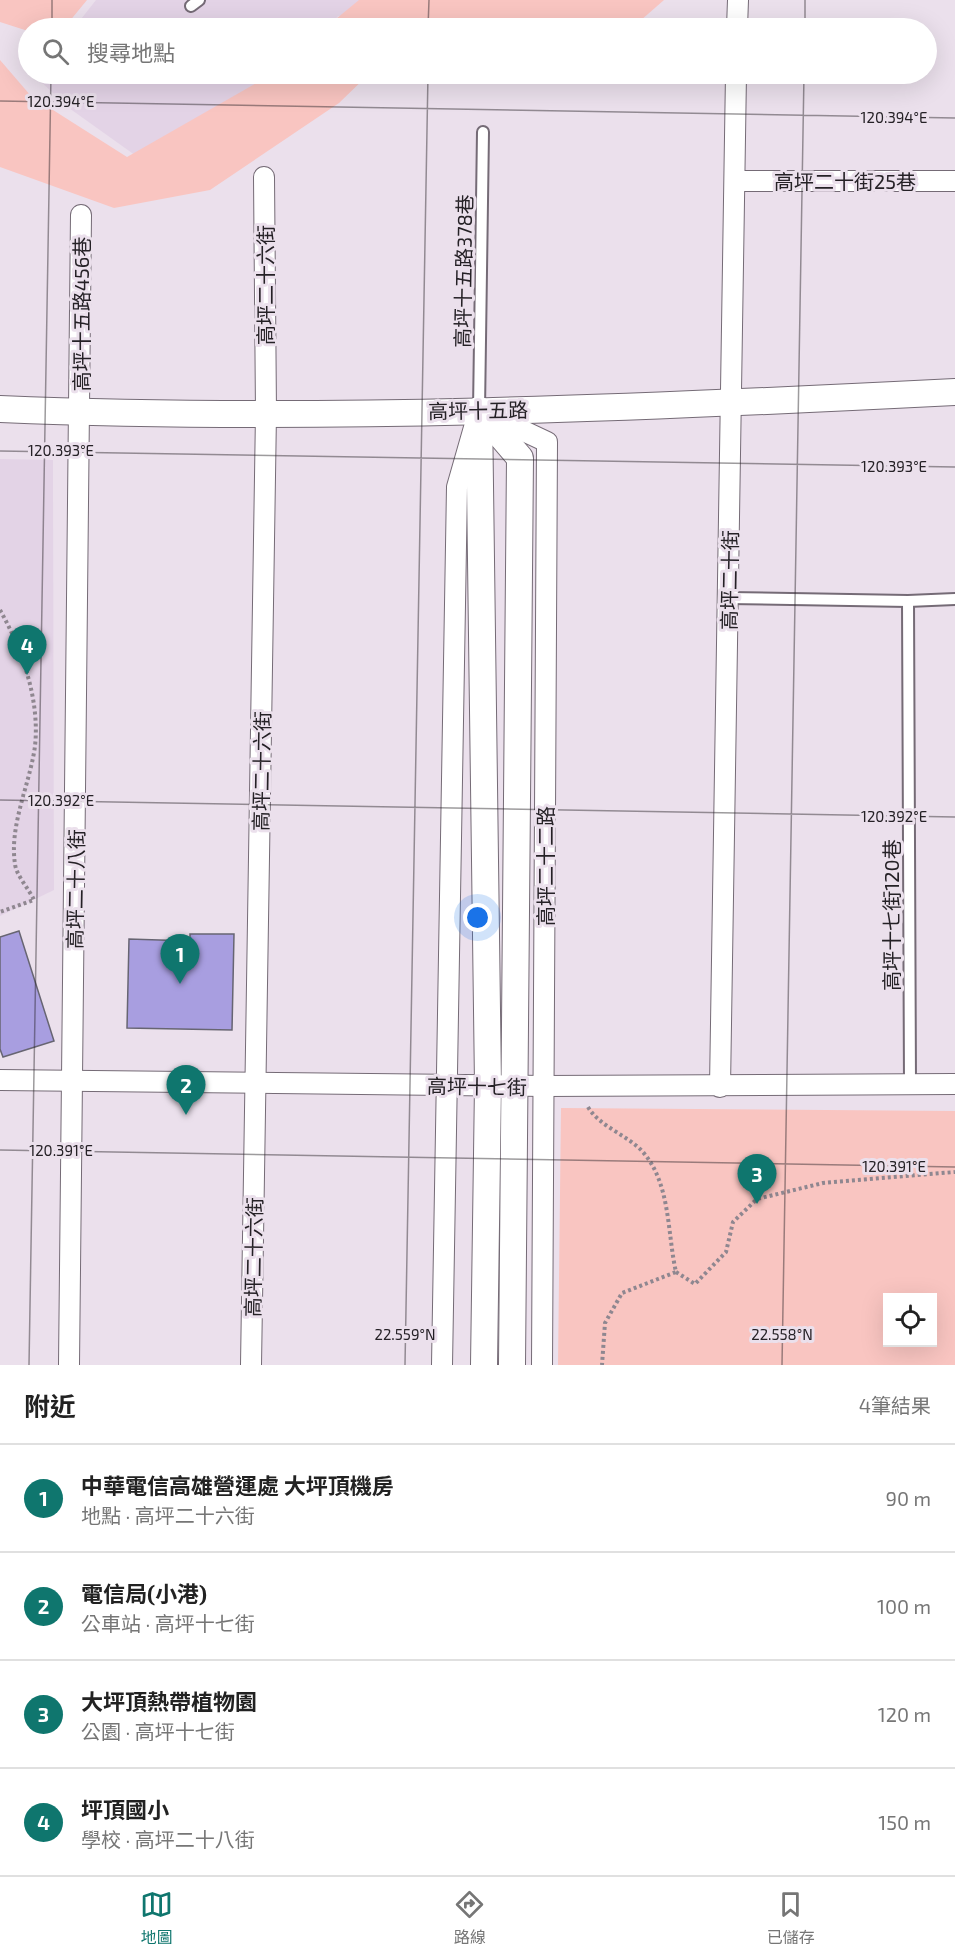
<!DOCTYPE html>
<html lang="zh-TW">
<head>
<meta charset="utf-8">
<style>
	body { margin:0; font-family:"Exo 2","Noto Sans TC",sans-serif; background:#f2f2f2; color:#222 }
	.controls { position:absolute; right:18px; bottom:18px; display:grid; overflow:hidden; border-radius:0px; box-shadow:0 6px 24px #0002 }
	.controls button { width:54px; height:54px; display:grid; place-items:center; padding:0; border:0; border-bottom:2px solid #e0e0e0; background:#fff; color:#222; font:30px sans-serif }
	.you { position:absolute; left:478px; top:918px; width:21px; height:21px; margin:-15px; border:4px solid #fff; border-radius:50%; background:#1a73e8; box-shadow:0 0 0 9px #1a73e833 }
	.badge { display:grid; place-items:center; width:39px; height:39px; border-radius:50%; background:#0f766e; color:#fff; font-size:20px; font-weight:700 }
	.pin { position:absolute; translate:-50% -50px; filter:drop-shadow(0 2px 3px #0008) }
	.pin::after { content:''; position:absolute; top:32px; width:21px; height:18px; background:inherit; clip-path:polygon(0 0,100% 0,50% 100%) }
	.list { margin:0; padding:0; list-style:none }
	h2 { display:flex; justify-content:space-between; align-items:center; height:78px; margin:0; padding:0 24px; font-size:26px }
	h2 small { font-size:20px; font-weight:400; color:#767676 }
	.list li { display:grid; grid-template-columns:39px 1fr auto; gap:18px; align-items:center; box-sizing:border-box; height:108px; padding:0 24px; border-top:2px solid #e0e0e0 }
	.list b { display:block; font-size:22px; white-space:nowrap }
	.list p { margin:0; font-size:20px; white-space:nowrap; color:#767676 }
	.list em { font-size:20px; font-style:normal; color:#767676 }
	.icon { flex:none; width:33px; height:33px; fill:none; stroke:currentColor; stroke-width:2; stroke-linecap:round; stroke-linejoin:round }
	.map { position:relative; flex:none; width:955px; height:1365px; overflow:hidden }
	.search { position:absolute; background:#fff; box-shadow:0 6px 24px #0002; left:18px; right:18px; top:18px; height:66px; display:flex; align-items:center; gap:15px; box-sizing:border-box; padding:0 21px; border-radius:33px; color:#767676; font-size:22px }
	.sheet { height:510px; background:#fff }
	nav { display:flex; justify-content:space-around; align-items:center; box-sizing:border-box; height:84px; border-top:2px solid #e0e0e0; background:#fff; font-size:16px; color:#767676 }
	nav a { display:grid; justify-items:center; gap:3px }
	nav .on { color:#0f766e }
	.map>svg:first-child { display:block }
	.built { fill:#e3d3e6 }
	.green { fill:#f9c5c1; fill-rule:evenodd }
	.building { fill:#a89ee0; stroke:#676572; stroke-width:1.5 }
	.lines { fill:none; stroke-linecap:round; stroke-linejoin:round }
	.service-casing { stroke:#756b76; stroke-width:14 }
	.minor-casing { stroke:#756b76; stroke-width:22 }
	.tertiary-casing { stroke:#756b76; stroke-width:28 }
	.path { stroke:#8f8790; stroke-width:4; stroke-dasharray:3 3; stroke-linecap:butt }
	.service { stroke:#fff; stroke-width:10 }
	.minor { stroke:#fff; stroke-width:20 }
	.tertiary { stroke:#fff; stroke-width:26 }
	.ticks { fill:none; stroke:#252126; stroke-width:1.5; stroke-opacity:0.45 }
	.labels { text-anchor:middle; dominant-baseline:central; stroke-width:6; stroke-linejoin:round; paint-order:stroke }
	.street-label { font-size:20px; fill:#252126; stroke:#ebe0ec }
	.ticks-label { font-size:15px; text-anchor:middle; fill:#252126; stroke:#ebe0ec; stroke-width:6; stroke-linejoin:round; paint-order:stroke }
</style>
</head>
<body>
<div class="map">
<svg width="955" height="1365" viewBox="0 0 955 1365">
	<rect width="100%" height="100%" fill="#ebe0ec"/>
	<g class="built">
		<polygon points="96,0 414,0 390,10 338,16 328,28 74,28"/>
		<polygon points="39,74 287,74 139,158 69,108 36,77"/>
		<polygon points="0,459 53,460 54,890 0,916"/>
	</g>
	<g class="green">
		<polygon points="0,0 87,0 64,28 28,28 28,31 0,22"/>
		<polygon points="359,0 664,0 632,28 325,28"/>
		<polygon points="0,60 31,96 127,157 272,74 369,74 339,103 210,190 114,208 0,167"/>
		<polygon points="460,74 507,74 486,80"/>
		<path d="M561 1108 955 1111V1365H558ZM888 1298H932V1342H888Z"/>
	</g>
	<g class="building">
		<polygon points="19,931 54,1041 3,1057 0,1049 0,937"/>
		<polygon points="190,934 234,934 232,1030 127,1028 129,939 190,941"/>
	</g>
	<g class="lines">
		<g class="service-casing">
			<g id="service">
				<polyline points="191,6 199,0"/>
				<polyline points="479,410 483,132"/>
				<polyline points="728,598 908,601 955,599"/>
				<polyline points="908,601 910,1085"/>
			</g>
		</g>
		<g class="minor-casing">
			<g id="minor">
				<polyline points="737,28 738,0"/>
				<polyline points="735,181 955,181"/>
				<polyline points="0,1080 544,1086 955,1084"/>
				<polyline points="720,1087 736,74"/>
				<polyline points="69,1365 81,215"/>
				<polyline points="251,1365 266,413 264,177"/>
				<polyline points="442,1365 457,487 479,410 547,442 542,1365"/>
			</g>
		</g>
		<g class="tertiary-casing">
			<g id="tertiary">
				<path d="M0 409C318 422 637 408 955 392"/>
				<polyline points="479,410 520,458 512,1365"/>
				<polyline points="479,410 488,1085 484,1365"/>
			</g>
		</g>
		<g class="path">
			<path d="M0 610C22 649 40 700 35 746 30 784 9 825 15 864 16 875 29 889 34 900L0 912"/>
			<path d="M588 1107C599 1126 627 1135 642 1151 671 1183 667 1233 676 1272L622 1293 605 1323 602 1365"/>
			<polyline points="676,1272 695,1284 726,1252 733,1222 757,1199 823,1183 955,1172"/>
		</g>
		<use href="#service" class="service"/>
		<use href="#minor" class="minor"/>
		<use href="#tertiary" class="tertiary"/>
	</g>
	<path class="ticks" d="M52 28V0M428 28 429 0M805 28V0M0 101 955 118M0 451 955 467M0 800 955 817M0 1150 955 1167M29 1365 51 74M405 1365 428 74M782 1365 804 74"/>
	<g class="labels">
		<g class="street-label">
			<text x="845" y="181">高坪二十街25巷</text>
			<text transform="translate(463 271) rotate(-89)">高坪十五路378巷</text>
			<text transform="translate(265 285) rotate(-90)">高坪二十六街</text>
			<text transform="translate(81 314) rotate(-90)">高坪十五路456巷</text>
			<text transform="translate(478 410) rotate(-1)">高坪十五路</text>
			<text transform="translate(729 580) rotate(-89)">高坪二十街</text>
			<text transform="translate(261 771) rotate(-89)">高坪二十六街</text>
			<text transform="translate(545 866) rotate(-90)">高坪二十二路</text>
			<text transform="translate(75 889) rotate(-89)">高坪二十八街</text>
			<text transform="translate(891 915) rotate(-90)">高坪十七街120巷</text>
			<text transform="translate(477 1086) rotate(1)">高坪十七街</text>
			<text transform="translate(253 1257) rotate(-89)">高坪二十六街</text>
		</g>
	</g>
	<g class="ticks-label">
		<text x="61" y="107">120.394°E</text>
		<text x="894" y="123">120.394°E</text>
		<text x="61" y="456">120.393°E</text>
		<text x="894" y="472">120.393°E</text>
		<text x="61" y="806">120.392°E</text>
		<text x="894" y="822">120.392°E</text>
		<text x="61" y="1156">120.391°E</text>
		<text x="894" y="1172">120.391°E</text>
		<text x="405" y="1340">22.559°N</text>
		<text x="782" y="1340">22.558°N</text>
	</g>
</svg>
<div class="controls">
<button><svg class="icon" aria-label="locate" viewBox="0 0 24 24"><circle cx="12" cy="12" r="6"/><path d="M12 2v4M12 18v4M2 12h4M18 12h4"/></svg></button>
</div>
<div class="you"></div>
<div class="pin badge" style="left:180px;top:984px">1</div>
<div class="pin badge" style="left:186px;top:1115px">2</div>
<div class="pin badge" style="left:757px;top:1204px">3</div>
<div class="pin badge" style="left:27px;top:675px">4</div>
<div class="search"><svg class="icon" aria-label="search" viewBox="0 0 24 24"><circle cx="10" cy="10" r="6"/><path d="M15 15l6 6"/></svg>搜尋地點</div>
</div>
<section class="sheet">
<h2>附近<small>4筆結果</small></h2>
<ul class="list">
<li><span class="badge">1</span><div><b>中華電信高雄營運處 大坪頂機房</b><p>地點 · 高坪二十六街</p></div><em>90 m</em></li>
<li><span class="badge">2</span><div><b>電信局(小港)</b><p>公車站 · 高坪十七街</p></div><em>100 m</em></li>
<li><span class="badge">3</span><div><b>大坪頂熱帶植物園</b><p>公園 · 高坪十七街</p></div><em>120 m</em></li>
<li><span class="badge">4</span><div><b>坪頂國小</b><p>學校 · 高坪二十八街</p></div><em>150 m</em></li>
</ul>
</section>
<nav>
<a class="on"><svg class="icon" aria-label="map" viewBox="0 0 24 24"><path d="M3 6l6-2 6 2 6-2v14l-6 2-6-2-6 2zM9 4v14M15 6v14"/></svg>地圖</a>
<a><svg class="icon" aria-label="directions" viewBox="0 0 24 24"><path d="M12 3l9 9-9 9-9-9zM9 14v-3h6M13 9l2 2-2 2"/></svg>路線</a>
<a><svg class="icon" aria-label="saved" viewBox="0 0 24 24"><path d="M7 4h10v16l-5-4-5 4z"/></svg>已儲存</a>
</nav>
</body>
</html>
